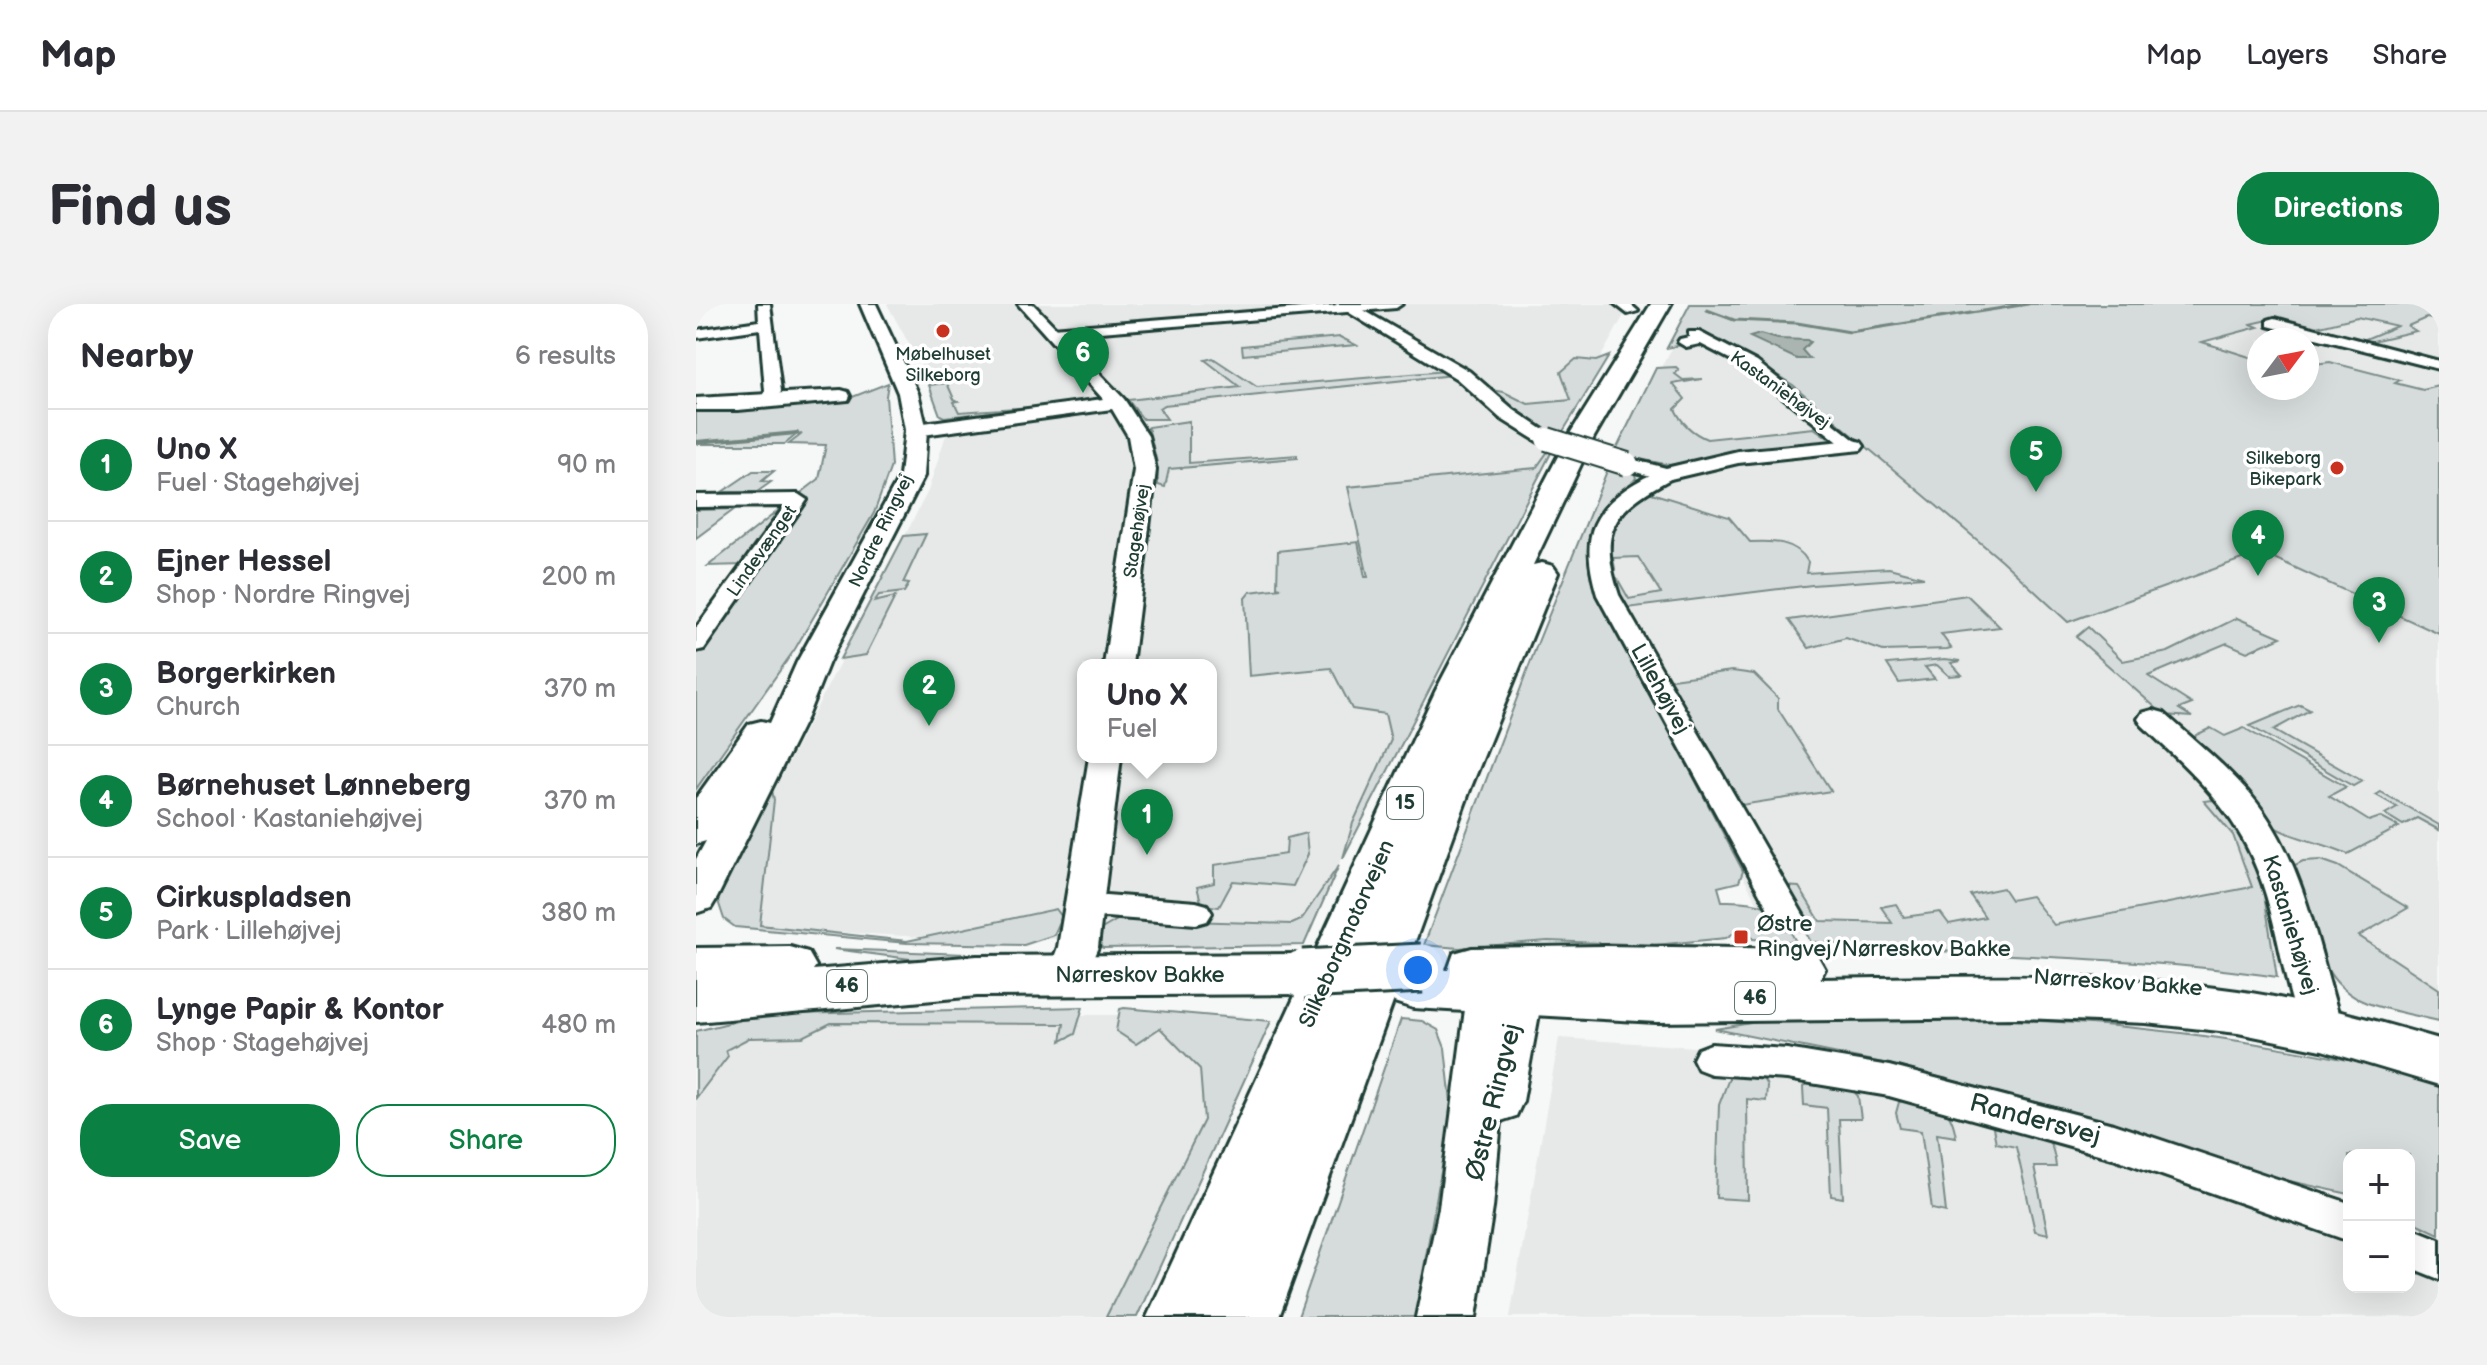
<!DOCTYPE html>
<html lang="en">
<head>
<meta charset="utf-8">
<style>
	body { margin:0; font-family:"Balsamiq Sans",sans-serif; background:#f2f2f3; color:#2b2b33 }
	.controls { position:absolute; right:24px; bottom:24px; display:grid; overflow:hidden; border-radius:16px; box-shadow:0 8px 32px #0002 }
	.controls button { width:72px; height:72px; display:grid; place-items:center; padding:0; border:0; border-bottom:2px solid #e1e1e2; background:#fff; color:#2b2b33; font:40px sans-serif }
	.compass { position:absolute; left:1551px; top:24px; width:72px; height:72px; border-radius:50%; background:#fff; box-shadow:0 8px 32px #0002; rotate:58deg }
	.you { position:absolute; left:722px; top:666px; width:28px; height:28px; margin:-20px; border:6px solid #fff; border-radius:50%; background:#1a73e8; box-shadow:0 0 0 12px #1a73e833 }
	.badge { display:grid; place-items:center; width:52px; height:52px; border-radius:50%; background:#0b8043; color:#fff; font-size:26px; font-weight:700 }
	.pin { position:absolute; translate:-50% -66px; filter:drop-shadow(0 2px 4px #0008) }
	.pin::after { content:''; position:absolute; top:42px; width:28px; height:24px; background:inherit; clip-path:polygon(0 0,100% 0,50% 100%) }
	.popup { position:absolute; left:381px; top:355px; width:140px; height:104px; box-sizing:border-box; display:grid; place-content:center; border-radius:16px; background:#fff; filter:drop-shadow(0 2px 6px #0005); font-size:26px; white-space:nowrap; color:#7c7c81 }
	.popup b { font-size:30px; color:#2b2b33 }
	.popup::after { content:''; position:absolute; left:50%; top:100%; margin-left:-16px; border:16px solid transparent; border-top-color:#fff }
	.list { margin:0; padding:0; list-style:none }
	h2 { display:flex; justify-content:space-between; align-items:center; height:104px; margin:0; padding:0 32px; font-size:34px }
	h2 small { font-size:26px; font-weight:400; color:#7c7c81 }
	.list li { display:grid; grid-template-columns:52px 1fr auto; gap:24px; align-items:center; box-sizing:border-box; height:112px; padding:0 32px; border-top:2px solid #e1e1e2 }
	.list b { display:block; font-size:30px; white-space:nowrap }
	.list p { margin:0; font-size:26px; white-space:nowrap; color:#7c7c81 }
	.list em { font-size:26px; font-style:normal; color:#7c7c81 }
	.actions { display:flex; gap:16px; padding:24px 32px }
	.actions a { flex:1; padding:18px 0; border:2px solid #0b8043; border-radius:32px; text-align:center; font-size:28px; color:#0b8043 }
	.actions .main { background:#0b8043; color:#fff }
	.map { position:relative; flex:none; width:1743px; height:1013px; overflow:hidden; border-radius:32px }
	header { display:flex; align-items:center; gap:48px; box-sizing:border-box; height:112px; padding:0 40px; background:#fff; border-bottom:2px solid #e1e1e2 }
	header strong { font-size:38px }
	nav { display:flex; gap:44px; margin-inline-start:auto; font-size:28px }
	.intro { display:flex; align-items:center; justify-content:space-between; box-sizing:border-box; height:192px; padding:0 48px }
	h1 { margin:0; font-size:56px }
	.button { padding:20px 36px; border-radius:32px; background:#0b8043; color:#fff; font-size:28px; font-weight:700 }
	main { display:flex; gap:48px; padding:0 48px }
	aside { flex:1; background:#fff; border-radius:32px; box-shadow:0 8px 32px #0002 }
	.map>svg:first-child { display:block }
	.built { fill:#e6e9e8; fill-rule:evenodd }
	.green { fill:#d6dcdb; stroke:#7a8c88; stroke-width:2 }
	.water { fill:#aab5b1; stroke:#72857f; stroke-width:2 }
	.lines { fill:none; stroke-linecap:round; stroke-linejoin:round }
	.stream-far1 { stroke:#72857f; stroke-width:3 }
	.stream { stroke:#72857f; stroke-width:4 }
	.minor-casing { stroke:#1f3d34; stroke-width:6 }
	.tertiary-casing { stroke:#1f3d34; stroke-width:6 }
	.secondary-casing { stroke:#1f3d34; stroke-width:6 }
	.primary-casing { stroke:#1f3d34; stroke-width:6 }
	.motorway-casing { stroke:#1f3d34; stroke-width:6 }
	.minor { fill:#fff; fill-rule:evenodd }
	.tertiary { fill:#fff; fill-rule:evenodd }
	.secondary { fill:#fff; fill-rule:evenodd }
	.primary { fill:#fff; fill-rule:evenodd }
	.motorway { fill:#fff; fill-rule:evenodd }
	.tertiary-bridge-casing { stroke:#1f3d34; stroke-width:26; stroke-linecap:butt }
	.primary-bridge-casing { stroke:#1f3d34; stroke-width:53; stroke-linecap:butt }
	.tertiary-bridge { stroke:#fff; stroke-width:22 }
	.primary-bridge { stroke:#fff; stroke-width:47 }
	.poi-dot { fill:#c8321e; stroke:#fff; stroke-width:3 }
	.labels { text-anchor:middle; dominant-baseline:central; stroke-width:7; stroke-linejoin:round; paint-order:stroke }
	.far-poi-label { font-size:18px; fill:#1f3d34; stroke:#fff }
	.far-street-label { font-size:18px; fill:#1f3d34; stroke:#fff }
	.shield { fill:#fff; stroke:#627771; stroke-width:2 }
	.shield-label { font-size:20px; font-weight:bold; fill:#1f3d34 }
	.street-label { font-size:22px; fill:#1f3d34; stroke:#fff }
	.poi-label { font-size:22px; fill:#1f3d34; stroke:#fff; text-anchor:start }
	.near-street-label { font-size:26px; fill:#1f3d34; stroke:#fff }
</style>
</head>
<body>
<header>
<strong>Map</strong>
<nav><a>Map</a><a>Layers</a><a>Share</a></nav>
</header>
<div class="intro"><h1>Find us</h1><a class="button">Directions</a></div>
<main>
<aside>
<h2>Nearby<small>6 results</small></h2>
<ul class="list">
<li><span class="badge">1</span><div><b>Uno X</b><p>Fuel · Stagehøjvej</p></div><em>90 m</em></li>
<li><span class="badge">2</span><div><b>Ejner Hessel</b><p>Shop · Nordre Ringvej</p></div><em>200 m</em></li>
<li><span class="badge">3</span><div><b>Borgerkirken</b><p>Church</p></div><em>370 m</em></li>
<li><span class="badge">4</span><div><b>Børnehuset Lønneberg</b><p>School · Kastaniehøjvej</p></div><em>370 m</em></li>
<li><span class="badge">5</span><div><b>Cirkuspladsen</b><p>Park · Lillehøjvej</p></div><em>380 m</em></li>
<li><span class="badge">6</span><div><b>Lynge Papir &amp; Kontor</b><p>Shop · Stagehøjvej</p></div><em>480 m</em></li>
</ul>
<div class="actions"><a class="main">Save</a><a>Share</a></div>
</aside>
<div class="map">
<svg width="1743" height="1013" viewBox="0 0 1743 1013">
	<rect width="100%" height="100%" fill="#f6f7f7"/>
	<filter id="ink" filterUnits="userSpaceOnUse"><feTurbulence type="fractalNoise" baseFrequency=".0125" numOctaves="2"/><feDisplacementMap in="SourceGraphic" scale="16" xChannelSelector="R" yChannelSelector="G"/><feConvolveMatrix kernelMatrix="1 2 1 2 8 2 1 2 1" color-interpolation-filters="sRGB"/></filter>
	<g filter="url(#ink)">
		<g class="built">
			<path d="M191 0H641L751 65 815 125 855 144 604 636 243 634 54 623 61 520 232 187 250 131 249 105ZM387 361H515V453H387Z"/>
			<polygon points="658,0 915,0 928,11 876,105 823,109 774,71"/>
			<polygon points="1566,10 1620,23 1661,13 1707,24 1730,14 1743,16 1743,107 1611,69 1611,36 1563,36 1563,56 1507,40 1504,25"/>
			<polygon points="1008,28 1559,245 1743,324 1743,709 1554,655 1078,628 925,356 881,254 961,70 984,31"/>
			<polygon points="142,711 538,711 575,717 441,1013 0,1013 0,736"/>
			<polygon points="863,734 1193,756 1653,900 1653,983 1713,983 1713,925 1743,939 1743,1013 814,1013"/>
		</g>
		<g class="green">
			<polygon points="994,0 1743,0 1743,16 1730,14 1712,22 1720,27 1672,38 1667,36 1701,22 1661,13 1620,23 1581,14 1555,20 1562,23 1506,38 1563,56 1563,84 1611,84 1611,61 1634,58 1704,76 1699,79 1727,86 1743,82 1743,330 1565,248 1372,318 1305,256 1097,81 1029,39 1003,29 991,31 994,33 992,40 971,44"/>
			<polygon points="644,33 660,41 547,51 546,42"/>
			<polygon points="913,52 863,134 822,112 790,85 808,88 832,100 875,96 865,68 880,55 900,57"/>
			<polygon points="517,54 561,83 750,67 757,71 468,101 463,104 471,115 447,115 432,96 544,83 509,56"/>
			<path d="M980 63 983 66 979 70 987 76 1006 75 977 80 989 95 979 105C986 120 996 129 1011 135L1118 124 1135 136 1131 140 1043 149 974 161 918 150 960 64Z"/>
			<polygon points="192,79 190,92 195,162 178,209 99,345 0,485 0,350 112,194 101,192 123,175 130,141 93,140 106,130 100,131 89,140 0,140 0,105 154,94"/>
			<polygon points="251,79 258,95 262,97 258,98 263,108 379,100 248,113 244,111 233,81"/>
			<polygon points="493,117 493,159 601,151 601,154 473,165 469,183 462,181 461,159 452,123"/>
			<polygon points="853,146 856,147 647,554 657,519 695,436 689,410 656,405 635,364 553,372 549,294 554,288 585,284 581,283 582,247 662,238 669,273 672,273 652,183 840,164"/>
			<path d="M913 162 938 168 940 174C932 184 921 190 912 199 889 223 888 252 897 282L1047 567 1043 578 1022 583 1026 597C1065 596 1082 601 1100 638L1057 635 1053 629H1038L1030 634 959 641 852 637 763 644 728 641 842 338Z"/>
			<polygon points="57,167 78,167 66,177 75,178 61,188 26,188"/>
			<path d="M949 187 1033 213 1054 238C1076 237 1100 236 1112 258L1110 269 1193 264 1228 273 1116 281 931 304 927 301 914 273 921 274 933 295 965 289 942 253 917 254 919 265 911 266C915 221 916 218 949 187Z"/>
			<polygon points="88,202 91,203 49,261 12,262"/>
			<polygon points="39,205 0,234 0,206"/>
			<polygon points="230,230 207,279 213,280 208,288 183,291 178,298 199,293 170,351 144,355 208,232"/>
			<polygon points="1271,291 1304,323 1245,330 1255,344 1251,345 1187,347 1150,334 1113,344 1093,316"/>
			<polygon points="1541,314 1585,333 1551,348 1531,339 1452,372 1496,400 1483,405 1496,413 1468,411 1380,333 1392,323 1427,357 1472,348"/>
			<polygon points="1249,355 1265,357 1255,359 1266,371 1253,372 1241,361 1229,363 1239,375 1203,379 1191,360"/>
			<polygon points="1036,367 1058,370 1082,394 1082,405 1135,487 1039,502 968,376"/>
			<polygon points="1604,401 1614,406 1577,426 1666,477 1657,482 1554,422"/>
			<path d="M1515 424 1529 432 1548 424 1650 483 1633 492 1673 517 1684 513 1703 523 1652 550C1629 539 1603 536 1580 524 1554 510 1518 461 1497 437L1500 431Z"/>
			<polygon points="76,486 78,496 64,621 211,637 360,605 366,613 358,631 328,641 211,639 39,623 28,615 21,594"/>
			<polygon points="1685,488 1743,521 1743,526 1721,514 1707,521 1689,510 1701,503 1680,491"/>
			<path d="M1517 496 1526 499 1562 553 1581 673C1427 650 1270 653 1115 638L1087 588 1088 582 1103 583 1124 617 1196 619 1185 603 1200 600 1208 613 1244 608 1253 620 1289 613 1274 591 1307 584 1315 596 1335 592 1358 621 1556 583 1537 531 1508 497Z"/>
			<polygon points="610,529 612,550 597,582 537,577 523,603 506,601 501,583 518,579 518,561 590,550 591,534"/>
			<path d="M1625 556 1642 562 1712 604 1663 632 1743 685V717C1719 711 1694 707 1671 699 1615 678 1616 610 1597 562L1607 557Z"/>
			<polygon points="643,561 608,641 407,644 403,641 404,626 423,615 596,620 605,616"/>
			<polygon points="138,645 322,652 222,656"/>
			<polygon points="387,703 379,730 365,737 368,720 135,719 107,733 53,734 30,746 32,752 0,794 0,727 45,716 96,710"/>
			<polygon points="428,704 575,717 441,1013 410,1013 508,816 504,765 464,724 440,740 420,727 424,705"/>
			<path d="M1085 714C1206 714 1328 712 1449 725 1549 735 1646 754 1743 775V930L1713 916V851H1653V890L1566 871 1355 802 1192 760 1019 725Z"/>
			<polygon points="705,715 726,717 742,726 749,744 756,807 719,1013 602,1013"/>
			<polygon points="1035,769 1066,772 1071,782 1070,797 1051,795 1052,896 1020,894 1023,801"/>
			<polygon points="1113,778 1152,781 1162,792 1165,815 1143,815 1147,894 1135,892 1131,804 1108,801 1107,783"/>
			<path d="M1215 794C1244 801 1255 801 1260 833L1241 830 1250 908 1236 905 1225 827 1204 824 1200 809 1203 798Z"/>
			<path d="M1309 820C1343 829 1356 824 1360 863H1338L1352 930 1339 927 1320 843 1300 839 1297 824Z"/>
		</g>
		<polygon class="water" points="1064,30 1082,35 1111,36 1114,38 1106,46 1114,55 1101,55 1054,33"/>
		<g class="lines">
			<polyline class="stream-far1" points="1011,6 1038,16 1101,19 1154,28 1332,0"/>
			<polyline class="stream" points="0,138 101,129"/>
			<g class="minor-casing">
				<g id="minor">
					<polygon points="62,0 74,0 85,87 82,98 74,103 66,98 69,87 64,25 0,34 0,26 63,17"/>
					<polygon points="654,0 706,0 700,4 356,32 349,28 356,24"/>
					<polygon points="919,0 934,0 942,7 932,10"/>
					<polygon points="1579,14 1743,57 1743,65 1572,22 1572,16"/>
					<polygon points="993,28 1003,28 1061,58 1166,142 1164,146 1152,146 1051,64 993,34"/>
					<path d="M970 165 979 170 976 174C918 205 901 225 923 291L1109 614 1104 622 1093 625 1082 622 1077 614 901 291C887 242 889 211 936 181 946 175 958 168 970 165Z"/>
					<polygon points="102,190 111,196 8,345 0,347 0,324 89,202 0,203 0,191"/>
					<polygon points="410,591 500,598 511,601 516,609 511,617 500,620 410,613 387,615 376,612 371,604 376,596"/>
					<polygon points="1015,740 1091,745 1193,762 1417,820 1653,899 1653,937 1417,854 1193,792 1091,775 1015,770 1002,765 997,755 1002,745"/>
					<polygon points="1713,923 1743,935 1743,975 1713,963"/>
				</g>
			</g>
			<g class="tertiary-casing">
				<g id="tertiary">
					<polygon points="322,0 337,0 428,95 452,132 460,166 436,361 408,361 438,166 432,132 416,105 220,132 210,126 220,120 407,95"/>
					<polygon points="639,0 657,0 773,67 818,106 861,135 858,139 844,139 804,114 761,75"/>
					<polygon points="1007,30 1015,35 1013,38 990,43 982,38 984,35"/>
					<polygon points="145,86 152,88 154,92 152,96 42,106 0,106 0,94"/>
					<polygon points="1158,136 1165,138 1168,142 1165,146 1042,159 970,176 924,164 921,160 931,154 970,164 1042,147"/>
					<path d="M1457 406 1468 409C1502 440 1540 469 1567 507 1612 571 1623 652 1647 724L1641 736 1626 741 1611 736C1591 696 1586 648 1574 605 1551 517 1510 482 1446 421L1442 415 1446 409Z"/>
					<polygon points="393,453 425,453 402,643 385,682 371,686 357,682 351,671 362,643"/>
				</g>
			</g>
			<g class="secondary-casing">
				<g id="secondary">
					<polygon points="164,0 180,0 222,89 231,126 228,172 133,358 111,413 21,594 15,604 0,609 0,555 10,537 0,540 0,494 53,420 65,417 74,419 101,358 204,172 209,126 202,89"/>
					<polygon points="811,646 835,657 848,683 827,797 820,812 805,817 797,904 780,1013 720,1013 743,904 771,690 778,678 794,672 789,663 795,651"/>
				</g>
			</g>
			<g class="primary-casing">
				<g id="primary">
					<path d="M908 642 1103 645 1121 651 1129 665 1124 675C1263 673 1404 667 1542 687 1611 697 1677 716 1743 735V781L1626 746 1542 729 1450 719 1324 714 960 718 717 704 698 698 691 684 698 670 717 664 752 666 758 649 776 644Z"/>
					<polygon points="94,643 112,648 120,662 117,666 281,652 607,650 625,656 633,670 625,684 607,690 281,692 0,718 0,644"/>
				</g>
			</g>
			<g class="motorway-casing">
				<polygon id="motorway" points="955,0 975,0 898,133 837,261 846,259 857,262 862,269 775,483 583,1013 451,1013 739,388 872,133"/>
			</g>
			<use href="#minor" class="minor"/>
			<use href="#tertiary" class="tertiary"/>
			<use href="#secondary" class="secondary"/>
			<use href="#primary" class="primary"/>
			<use href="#motorway" class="motorway"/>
			<g class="tertiary-bridge-casing">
				<polyline id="tertiary-bridge" points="851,135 931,160"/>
			</g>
			<g class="primary-bridge-casing">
				<polyline id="primary-bridge" points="607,670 726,664"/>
			</g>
			<use href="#tertiary-bridge" class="tertiary-bridge"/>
			<use href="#primary-bridge" class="primary-bridge"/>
		</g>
	</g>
	<g class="poi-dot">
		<circle cx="247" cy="27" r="8"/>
		<circle cx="1641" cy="164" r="8"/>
		<rect x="1037" y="625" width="16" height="16" rx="4"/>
	</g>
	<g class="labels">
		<g class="far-poi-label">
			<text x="247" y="50">Møbelhuset<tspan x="247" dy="21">Silkeborg</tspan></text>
			<text x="1625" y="154" text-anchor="end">Silkeborg<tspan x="1625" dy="21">Bikepark</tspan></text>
		</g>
		<g class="far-street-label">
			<text transform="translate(1084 86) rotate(36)">Kastaniehøjvej</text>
			<text transform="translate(185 227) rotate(-64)">Nordre Ringvej</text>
			<text transform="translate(441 227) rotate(-82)">Stagehøjvej</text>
			<text transform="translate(66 247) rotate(-55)">Lindevænget</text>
		</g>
		<g class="shield">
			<rect x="691" y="483" width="36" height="32" rx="6"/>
			<rect x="131" y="666" width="40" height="32" rx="6"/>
			<rect x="1039" y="678" width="40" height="32" rx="6"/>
		</g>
		<g class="shield-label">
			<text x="709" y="499">15</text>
			<text x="151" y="682">46</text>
			<text x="1059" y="694">46</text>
		</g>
		<g class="street-label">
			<text transform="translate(964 385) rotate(61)">Lillehøjvej</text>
			<text transform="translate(1594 621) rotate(73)">Kastaniehøjvej</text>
			<text transform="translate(651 630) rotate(-66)">Silkeborgmotorvejen</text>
			<text x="444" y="671">Nørreskov Bakke</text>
			<text transform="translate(1422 679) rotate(4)">Nørreskov Bakke</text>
		</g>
		<g class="poi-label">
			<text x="1061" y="620">Østre<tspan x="1061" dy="25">Ringvej/Nørreskov Bakke</tspan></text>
		</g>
		<g class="near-street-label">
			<text transform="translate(798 798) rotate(-76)">Østre Ringvej</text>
			<text transform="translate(1339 816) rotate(15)">Randersvej</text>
		</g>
	</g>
</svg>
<div class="controls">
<button>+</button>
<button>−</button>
</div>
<svg class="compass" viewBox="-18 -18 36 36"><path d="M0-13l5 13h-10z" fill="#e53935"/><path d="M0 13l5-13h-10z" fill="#7c7c81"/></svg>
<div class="you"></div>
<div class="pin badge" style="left:451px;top:551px">1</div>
<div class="popup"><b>Uno X</b>Fuel</div>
<div class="pin badge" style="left:233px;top:422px">2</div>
<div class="pin badge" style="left:1683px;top:339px">3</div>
<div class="pin badge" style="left:1562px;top:272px">4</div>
<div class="pin badge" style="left:1340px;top:188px">5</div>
<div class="pin badge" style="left:387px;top:89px">6</div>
</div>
</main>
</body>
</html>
